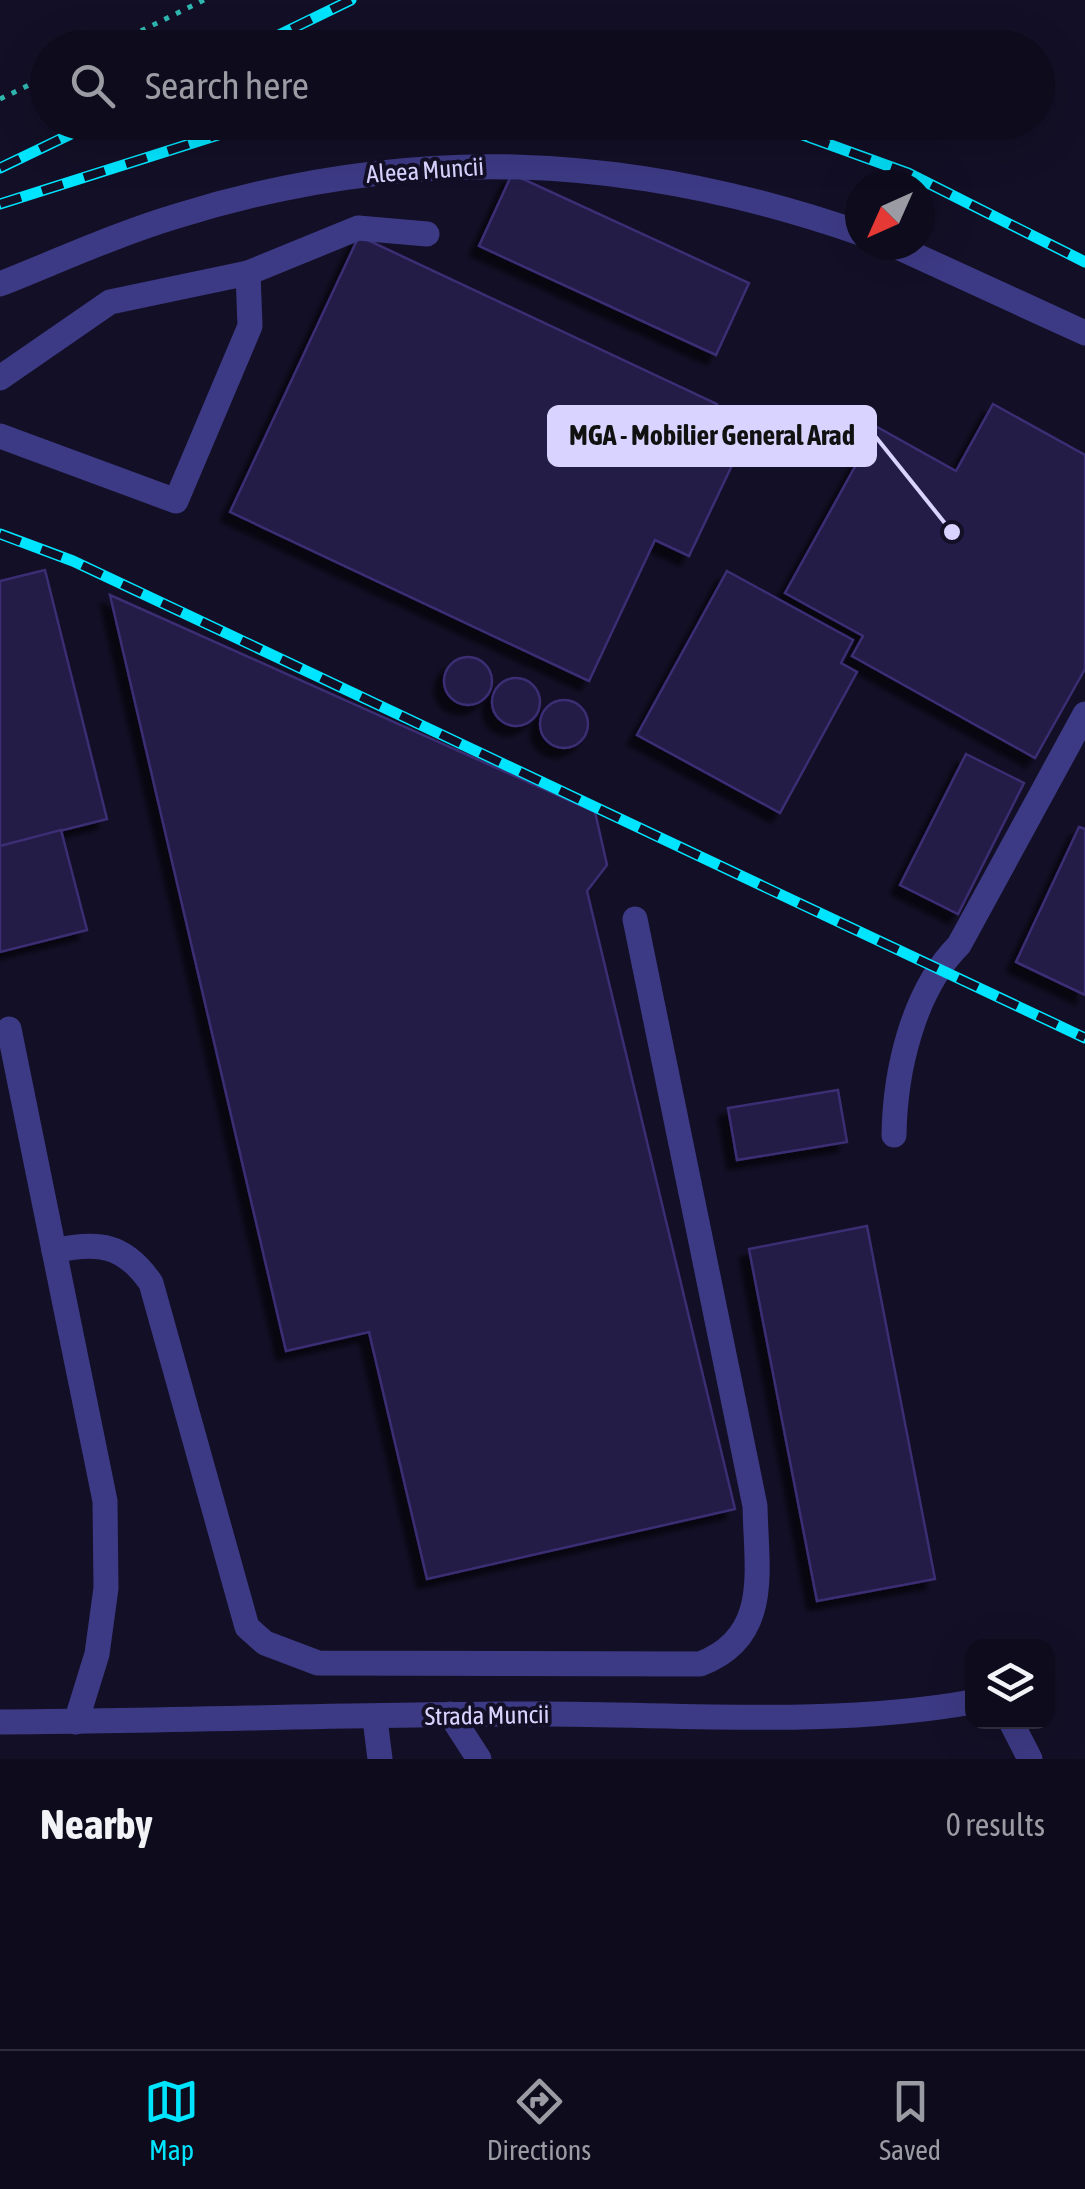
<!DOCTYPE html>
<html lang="en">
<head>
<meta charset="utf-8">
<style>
	body { margin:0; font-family:"Asap Condensed",sans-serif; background:#171425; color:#f1f3f6 }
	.controls { position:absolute; right:30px; bottom:30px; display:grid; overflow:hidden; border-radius:20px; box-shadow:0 10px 40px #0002 }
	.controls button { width:90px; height:90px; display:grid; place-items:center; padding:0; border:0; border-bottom:2px solid #2e2b3b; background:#0e0b1c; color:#f1f3f6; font:50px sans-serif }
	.compass { position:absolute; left:845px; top:170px; width:90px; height:90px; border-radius:50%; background:#0e0b1c; box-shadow:0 10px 40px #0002; rotate:225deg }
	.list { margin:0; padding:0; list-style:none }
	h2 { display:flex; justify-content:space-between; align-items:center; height:130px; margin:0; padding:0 40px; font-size:42px }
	h2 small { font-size:32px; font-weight:400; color:#9b9ba3 }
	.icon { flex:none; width:55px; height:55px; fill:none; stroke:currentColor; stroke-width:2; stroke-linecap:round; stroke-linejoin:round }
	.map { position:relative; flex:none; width:1085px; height:1759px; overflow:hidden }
	.search { position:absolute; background:#0e0b1c; box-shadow:0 10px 40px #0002; left:30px; right:30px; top:30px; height:110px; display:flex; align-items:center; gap:25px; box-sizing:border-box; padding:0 35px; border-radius:55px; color:#9b9ba3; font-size:38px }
	.sheet { height:290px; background:#0e0b1c }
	nav { display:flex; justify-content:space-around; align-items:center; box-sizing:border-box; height:140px; border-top:2px solid #2e2b3b; background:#0e0b1c; font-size:28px; color:#9b9ba3 }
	nav a { display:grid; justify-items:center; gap:5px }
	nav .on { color:#00e5ff }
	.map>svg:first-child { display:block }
	.building { fill:#241b47; stroke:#3b2d73; stroke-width:2.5; filter:url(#shadow) }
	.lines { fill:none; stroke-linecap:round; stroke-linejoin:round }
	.path { stroke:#2fb8b0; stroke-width:5; stroke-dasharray:5 8; stroke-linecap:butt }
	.minor { stroke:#3d3a85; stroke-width:25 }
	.rail-casing { stroke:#00e5ff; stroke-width:11 }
	.rail { stroke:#130f26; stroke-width:8; stroke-dasharray:22; stroke-linecap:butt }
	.labels { text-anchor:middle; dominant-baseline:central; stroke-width:8; stroke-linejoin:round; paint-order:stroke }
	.street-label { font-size:25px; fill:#d9d4ff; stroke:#130f26 }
	.leader { fill:none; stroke:#d9d4ff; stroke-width:4 }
	.callout-dot { fill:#d9d4ff; stroke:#130f26; stroke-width:4 }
	.callout { fill:#d9d4ff; stroke:#d9d4ff; stroke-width:4 }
	.callout-label { font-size:28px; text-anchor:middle; font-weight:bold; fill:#111 }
</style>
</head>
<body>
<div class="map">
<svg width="1085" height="1759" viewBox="0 0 1085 1759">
	<defs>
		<filter id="shadow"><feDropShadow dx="-9" dy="9" stdDeviation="2.5" flood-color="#0009"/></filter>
	</defs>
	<rect width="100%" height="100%" fill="#130f26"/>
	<g class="building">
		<polygon points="512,174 749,283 716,355 479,246"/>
		<polygon points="359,236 717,404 700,442 735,459 689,556 655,540 589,681 230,512"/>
		<polygon points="993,404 1085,455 1085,669 1035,758 852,656 863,636 785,593 877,427 956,471"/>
		<polygon points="45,570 107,819 0,846 0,581"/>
		<polygon points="727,571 853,640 841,663 857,672 780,813 637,735"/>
		<polygon points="110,595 595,812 607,865 587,891 735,1509 427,1579 369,1332 286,1351"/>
		<circle cx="468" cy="681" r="24"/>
		<circle cx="516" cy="702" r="24"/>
		<circle cx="564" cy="724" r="24"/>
		<polygon points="966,754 1024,783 958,914 900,885"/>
		<polygon points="1079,827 1085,829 1085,995 1016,962"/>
		<polygon points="61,830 87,930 0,952 0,846"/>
		<polygon points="838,1090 847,1142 737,1160 728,1108"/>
		<polygon points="867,1226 935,1579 817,1601 749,1249"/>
	</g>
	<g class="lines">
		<g class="path">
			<polyline points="106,48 204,0"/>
			<polyline points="0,99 48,76"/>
		</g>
		<g class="minor">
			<polyline points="893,245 1085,333"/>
			<polyline points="248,273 358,228 427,234"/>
			<path d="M0 284C58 261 117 234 177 216 412 143 629 153 860 233"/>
			<polyline points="0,378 110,302 248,273 250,326 176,501 0,436"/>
			<polyline points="9,1029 105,1501 106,1588 97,1654 76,1722"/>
			<path d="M894 1135C895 1071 913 991 959 945L1085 714"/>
			<path d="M54 1251C98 1241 124 1244 151 1283L247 1627 265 1643 318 1663 700 1664C772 1637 756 1569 755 1506L635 919"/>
			<polyline points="450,1714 479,1759"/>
			<polyline points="375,1719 380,1759"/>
			<path d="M0 1722C180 1721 360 1714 540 1714 683 1714 832 1727 972 1702"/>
			<polyline points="1011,1722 1030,1759"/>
		</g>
		<g class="rail-casing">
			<g id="rail">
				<polyline points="252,48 351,0"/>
				<polyline points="767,122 908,173 1085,262"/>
				<polyline points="0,168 96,122"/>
				<polyline points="0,204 259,122"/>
				<polyline points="0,534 73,561 1085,1038"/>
			</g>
		</g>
		<use href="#rail" class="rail"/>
	</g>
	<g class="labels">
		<g class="street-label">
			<text transform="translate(425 170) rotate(-4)">Aleea Muncii</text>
			<text transform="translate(487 1715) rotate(-1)">Strada Muncii</text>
		</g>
	</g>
	<path class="leader" d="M952 532L875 436"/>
	<circle class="callout-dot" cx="952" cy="532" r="10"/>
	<rect class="callout" x="549" y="407" width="326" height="58" rx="10"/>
	<g class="callout-label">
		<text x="712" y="445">MGA - Mobilier General Arad</text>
	</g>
</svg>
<div class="controls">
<button><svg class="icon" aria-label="layers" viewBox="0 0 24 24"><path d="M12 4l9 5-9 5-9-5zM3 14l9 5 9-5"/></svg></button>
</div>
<svg class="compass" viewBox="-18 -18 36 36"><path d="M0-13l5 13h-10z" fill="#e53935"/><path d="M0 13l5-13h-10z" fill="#9b9ba3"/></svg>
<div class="search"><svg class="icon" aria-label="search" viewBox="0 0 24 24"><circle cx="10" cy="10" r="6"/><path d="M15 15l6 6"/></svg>Search here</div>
</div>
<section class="sheet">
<h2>Nearby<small>0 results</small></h2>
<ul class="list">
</ul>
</section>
<nav>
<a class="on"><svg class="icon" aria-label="map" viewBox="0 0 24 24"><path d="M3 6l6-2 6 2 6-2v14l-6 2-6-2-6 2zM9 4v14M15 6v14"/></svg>Map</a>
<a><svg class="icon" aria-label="directions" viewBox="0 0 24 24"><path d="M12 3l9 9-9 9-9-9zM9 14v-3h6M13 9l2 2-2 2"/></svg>Directions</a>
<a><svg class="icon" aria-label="saved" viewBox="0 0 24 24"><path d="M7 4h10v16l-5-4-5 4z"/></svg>Saved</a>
</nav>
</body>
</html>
